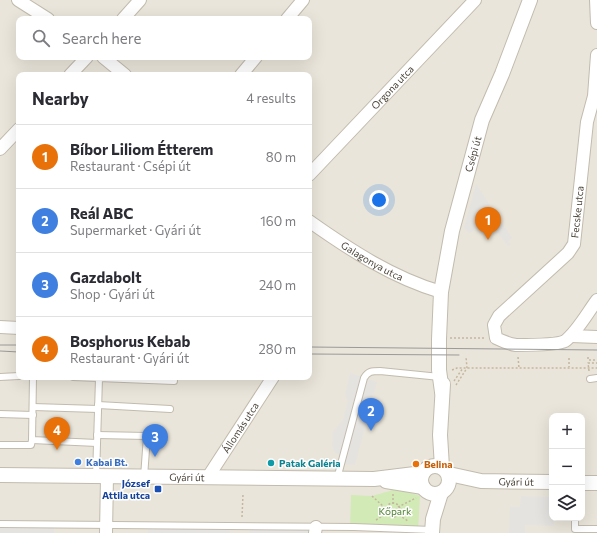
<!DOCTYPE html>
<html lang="en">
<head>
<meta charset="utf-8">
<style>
	body { margin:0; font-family:Commissioner,sans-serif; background:#f2f2f3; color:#2b2b33 }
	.controls { position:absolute; right:12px; bottom:12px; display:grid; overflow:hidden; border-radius:8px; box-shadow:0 4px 16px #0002 }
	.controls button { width:36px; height:36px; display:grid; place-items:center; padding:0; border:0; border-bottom:1px solid #e1e1e2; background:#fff; color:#2b2b33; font:20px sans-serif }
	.you { position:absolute; left:379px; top:200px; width:14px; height:14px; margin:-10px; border:3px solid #fff; border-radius:50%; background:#1a73e8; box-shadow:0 0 0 6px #1a73e833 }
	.badge { display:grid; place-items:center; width:26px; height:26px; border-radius:50%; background:#0b8043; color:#fff; font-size:13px; font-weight:700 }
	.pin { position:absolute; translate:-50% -33px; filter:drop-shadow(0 1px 2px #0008) }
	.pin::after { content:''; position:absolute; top:21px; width:14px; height:12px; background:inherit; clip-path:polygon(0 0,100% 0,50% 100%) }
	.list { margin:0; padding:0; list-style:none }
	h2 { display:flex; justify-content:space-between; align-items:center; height:52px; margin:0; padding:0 16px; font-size:17px }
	h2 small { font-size:13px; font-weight:400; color:#7c7c81 }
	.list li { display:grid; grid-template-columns:26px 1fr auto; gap:12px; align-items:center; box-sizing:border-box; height:64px; padding:0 16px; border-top:1px solid #e1e1e2 }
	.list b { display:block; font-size:15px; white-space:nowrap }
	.list p { margin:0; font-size:13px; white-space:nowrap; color:#7c7c81 }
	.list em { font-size:13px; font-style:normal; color:#7c7c81 }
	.icon { flex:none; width:22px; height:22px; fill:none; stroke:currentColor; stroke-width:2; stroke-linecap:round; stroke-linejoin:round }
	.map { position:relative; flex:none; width:597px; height:533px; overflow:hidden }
	.search { position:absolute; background:#fff; box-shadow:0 4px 16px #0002; left:16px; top:16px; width:296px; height:44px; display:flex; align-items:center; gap:10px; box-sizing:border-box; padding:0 14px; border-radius:8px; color:#7c7c81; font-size:15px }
	.panel { position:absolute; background:#fff; box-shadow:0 4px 16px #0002; left:16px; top:72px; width:296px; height:308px; border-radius:8px }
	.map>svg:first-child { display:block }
	.residential { fill:#eae5da; fill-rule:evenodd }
	.green { fill:#d2eab5 }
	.parking { fill:#e5e3e0 }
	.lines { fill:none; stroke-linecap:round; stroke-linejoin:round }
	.service-casing { stroke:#c2bbae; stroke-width:8 }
	.minor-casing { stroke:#c2bbae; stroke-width:14 }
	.tertiary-casing { stroke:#c2bbae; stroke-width:16 }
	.path { stroke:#c4b79f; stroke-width:1.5; stroke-dasharray:2 2; stroke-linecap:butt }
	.service { stroke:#fff; stroke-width:6 }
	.minor { stroke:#fff; stroke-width:12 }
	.tertiary { stroke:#fff; stroke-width:14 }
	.tram { stroke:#9a9a9a; stroke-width:1 }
	.shop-dot { fill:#3f7fe0; stroke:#fff; stroke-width:1.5 }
	.culture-dot { fill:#0f9aa8; stroke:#fff; stroke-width:1.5 }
	.food-dot { fill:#e8710a; stroke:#fff; stroke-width:1.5 }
	.transit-dot { fill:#1a4fb4; stroke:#fff; stroke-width:1.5 }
	.labels { text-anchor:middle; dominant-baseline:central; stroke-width:3; stroke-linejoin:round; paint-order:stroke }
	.street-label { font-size:10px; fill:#4b4439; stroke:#fff }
	.shop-label { font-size:10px; font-weight:bold; fill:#366cbe; stroke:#fff; text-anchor:start }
	.culture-label { font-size:10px; font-weight:bold; fill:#0d838f; stroke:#fff; text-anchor:start }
	.food-label { font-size:10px; font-weight:bold; fill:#c56008; stroke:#fff; text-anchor:start }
	.transit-label { font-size:10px; font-weight:bold; fill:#164399; stroke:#fff; text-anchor:end }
	.park-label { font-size:10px; fill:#4a7f2a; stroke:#fff }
</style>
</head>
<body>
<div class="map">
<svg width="597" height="533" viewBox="0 0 597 533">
	<rect width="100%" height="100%" fill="#f6f3ec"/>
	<path class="residential" d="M0 0H597V533H0ZM19 19H309V57H19ZM19 75H309V377H19ZM552 416H582V518H552Z"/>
	<polygon class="green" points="393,490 405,491 420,496 418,533 350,529 351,495 372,496"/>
	<g class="parking">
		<polygon points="476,184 512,238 508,241 511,244 508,246 489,222 484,220 484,215 476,213 474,231 469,233 464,228"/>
		<polygon points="350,373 377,382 355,465 341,464 343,456 335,453 332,445 333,432 343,420 348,401 345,395"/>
		<polygon points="521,496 552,497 552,518 554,518 554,526 525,525 525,533 509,533 510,507 520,507"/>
		<polygon points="0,524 54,525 54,533 0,533"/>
		<rect x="148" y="526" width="82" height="7"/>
		<polygon points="249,526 312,527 312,533 250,533"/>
	</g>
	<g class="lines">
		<g class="service-casing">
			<g id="service">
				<polyline points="0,377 19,376"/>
				<polyline points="33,377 32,440 97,443"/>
				<polyline points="73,377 99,378"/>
				<polyline points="590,379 597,378"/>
				<polyline points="98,405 170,409"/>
				<polyline points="33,407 98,409"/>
				<polyline points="0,414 33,415"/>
				<polyline points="97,435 147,436 144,477"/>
				<polyline points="0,445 31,445 32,440"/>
				<polyline points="96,477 99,378 174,381"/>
				<path d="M337 479 364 378C368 371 372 371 380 371L440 377"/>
				<polyline points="575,518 575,529 597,529"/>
				<polyline points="0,524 354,527 432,530"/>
			</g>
		</g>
		<g class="minor-casing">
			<g id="minor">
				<polyline points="18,0 48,19"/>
				<polyline points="596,0 597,23"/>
				<polyline points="123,19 140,0"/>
				<polyline points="287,19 303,0"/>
				<path d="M597 55 594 96 587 122 574 244 568 253 499 316 494 325 496 338C502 341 509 344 516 345 526 345 558 345 565 341 577 332 588 312 597 300"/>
				<polyline points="103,57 125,75"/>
				<polyline points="70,75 87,57"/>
				<polyline points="241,75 256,57"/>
				<polyline points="0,149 19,129"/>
				<path id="s1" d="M309 175 475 0"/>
				<path id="s2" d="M309 221C350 250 393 278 441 292"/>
				<polyline points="0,327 19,328"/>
				<polyline points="571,336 597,337"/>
				<path id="s3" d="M208 477 273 377"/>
				<polyline points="106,533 107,477"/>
				<polyline points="315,533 316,527"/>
			</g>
		</g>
		<g class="tertiary-casing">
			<g id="tertiary">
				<path id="s4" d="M442 392 439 370V339L441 292 452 231 482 120 502 74 530 0"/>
				<circle cx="435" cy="480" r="14"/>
				<polyline points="442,467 440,435 443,384"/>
				<path id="s5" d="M449 474 481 481 552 482"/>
				<path id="s6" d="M0 475 374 479 423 473"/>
				<polyline points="386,481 423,487"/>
				<polyline points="582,483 597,483"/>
				<polyline points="432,533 433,519 441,493"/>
			</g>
		</g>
		<g class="path">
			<polyline points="450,338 486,338"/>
			<polyline points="518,357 519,368"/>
			<polyline points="588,357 588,360 597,360"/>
			<polyline points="569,358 569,367"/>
			<polyline points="452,370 457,368 597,368"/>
			<polyline points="589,371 588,363 597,363"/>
			<polyline points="454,381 463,368"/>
			<polyline points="456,385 467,368 466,357"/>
			<polyline points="372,496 385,508"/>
			<circle cx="393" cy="510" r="7"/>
			<polyline points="393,504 393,494"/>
			<polyline points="398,507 416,498"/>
			<polyline points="399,515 408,521"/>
			<polyline points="242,517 243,494"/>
			<polyline points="376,520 387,513"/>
		</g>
		<use href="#service" class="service"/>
		<use href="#minor" class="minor"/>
		<use href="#tertiary" class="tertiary"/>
		<g class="tram">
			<polyline points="0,345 19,345"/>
			<polyline points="309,347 597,350"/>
			<polyline points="0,351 19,352"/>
			<polyline points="309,354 459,355"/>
		</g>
	</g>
	<circle class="shop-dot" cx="78" cy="462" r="4"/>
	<circle class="culture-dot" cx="271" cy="463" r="4"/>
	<circle class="food-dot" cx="416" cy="464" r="4"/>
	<rect class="transit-dot" x="154" y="485" width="8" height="8" rx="2"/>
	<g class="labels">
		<g class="street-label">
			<text stroke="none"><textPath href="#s1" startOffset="121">Orgona utca</textPath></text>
			<text stroke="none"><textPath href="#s4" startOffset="242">Csépi út</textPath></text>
			<text transform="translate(577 212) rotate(-84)">Fecske utca</text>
			<text stroke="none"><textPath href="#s2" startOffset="75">Galagonya utca</textPath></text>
			<text stroke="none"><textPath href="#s3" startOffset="59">Állomás utca</textPath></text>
			<text stroke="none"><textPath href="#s6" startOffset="187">Gyári út</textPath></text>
			<text stroke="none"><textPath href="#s5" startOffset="68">Gyári út</textPath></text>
		</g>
		<g class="shop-label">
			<text x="86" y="462">Kabai Bt.</text>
		</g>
		<g class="culture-label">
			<text x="279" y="463">Patak Galéria</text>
		</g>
		<g class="food-label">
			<text x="424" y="464">Belina</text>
		</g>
		<g class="transit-label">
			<text x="150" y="483">József<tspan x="150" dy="12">Attila utca</tspan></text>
		</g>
		<g class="park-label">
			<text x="395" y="511">Kőpark</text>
		</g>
	</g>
</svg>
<div class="controls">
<button>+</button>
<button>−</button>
<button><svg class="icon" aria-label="layers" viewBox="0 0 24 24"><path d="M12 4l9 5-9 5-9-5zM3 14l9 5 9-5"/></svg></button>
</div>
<div class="you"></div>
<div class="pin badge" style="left:488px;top:240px;background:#e8710a">1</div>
<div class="pin badge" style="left:371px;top:431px;background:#3f7fe0">2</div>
<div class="pin badge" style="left:155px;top:457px;background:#3f7fe0">3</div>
<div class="pin badge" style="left:57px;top:450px;background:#e8710a">4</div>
<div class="search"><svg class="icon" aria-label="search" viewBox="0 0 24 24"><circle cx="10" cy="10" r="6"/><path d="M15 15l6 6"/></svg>Search here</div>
<section class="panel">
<h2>Nearby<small>4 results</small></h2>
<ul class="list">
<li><span class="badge" style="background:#e8710a">1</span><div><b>Bíbor Liliom Étterem</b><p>Restaurant · Csépi út</p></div><em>80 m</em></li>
<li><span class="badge" style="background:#3f7fe0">2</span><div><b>Reál ABC</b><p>Supermarket · Gyári út</p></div><em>160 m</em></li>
<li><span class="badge" style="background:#3f7fe0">3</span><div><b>Gazdabolt</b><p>Shop · Gyári út</p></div><em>240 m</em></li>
<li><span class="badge" style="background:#e8710a">4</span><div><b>Bosphorus Kebab</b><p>Restaurant · Gyári út</p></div><em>280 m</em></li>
</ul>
</section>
</div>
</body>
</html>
